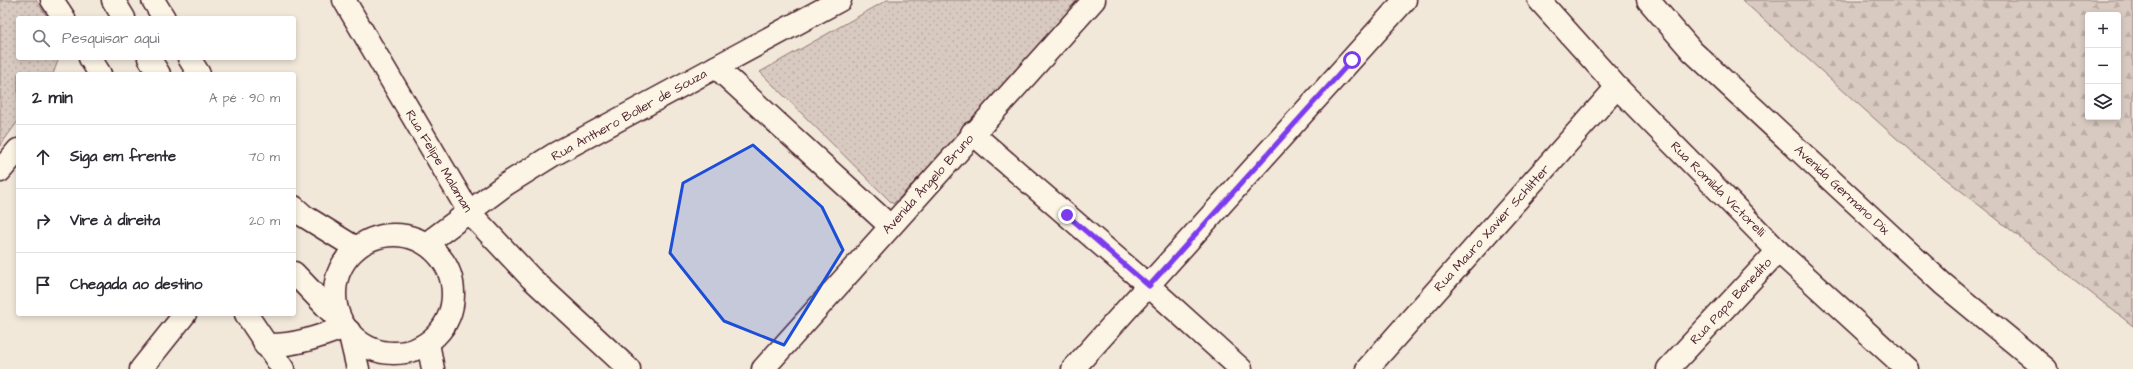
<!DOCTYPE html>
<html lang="pt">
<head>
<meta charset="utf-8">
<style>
	body { margin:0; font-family:"Architects Daughter",sans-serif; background:#f2f2f3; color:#2b2b33 }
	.controls { position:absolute; right:12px; top:12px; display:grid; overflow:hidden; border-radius:4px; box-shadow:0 2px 6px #0003 }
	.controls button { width:36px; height:36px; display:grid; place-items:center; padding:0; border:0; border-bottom:1px solid #e1e1e2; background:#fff; color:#2b2b33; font:20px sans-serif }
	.stop { position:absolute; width:12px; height:12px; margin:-9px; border:3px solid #7c3aed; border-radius:50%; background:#fff }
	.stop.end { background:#7c3aed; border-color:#fff; box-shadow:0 1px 4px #0008 }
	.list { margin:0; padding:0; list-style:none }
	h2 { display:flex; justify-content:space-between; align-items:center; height:52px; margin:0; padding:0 16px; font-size:17px }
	h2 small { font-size:13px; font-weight:400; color:#7c7c81 }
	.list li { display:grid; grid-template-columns:26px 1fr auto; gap:12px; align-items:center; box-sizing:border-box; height:64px; padding:0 16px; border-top:1px solid #e1e1e2 }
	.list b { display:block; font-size:15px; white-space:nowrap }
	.list em { font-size:13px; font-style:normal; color:#7c7c81 }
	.icon { flex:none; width:22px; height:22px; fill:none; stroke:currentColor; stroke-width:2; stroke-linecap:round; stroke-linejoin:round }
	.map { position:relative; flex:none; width:2133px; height:369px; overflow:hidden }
	.search { position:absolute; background:#fff; box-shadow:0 2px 6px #0003; left:16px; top:16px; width:280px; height:44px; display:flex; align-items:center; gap:10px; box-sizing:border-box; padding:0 14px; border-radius:4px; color:#7c7c81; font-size:15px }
	.panel { position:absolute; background:#fff; box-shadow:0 2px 6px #0003; left:16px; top:72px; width:280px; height:244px; border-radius:4px }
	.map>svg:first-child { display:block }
	.forest { fill:url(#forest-firs); stroke:#917476; fill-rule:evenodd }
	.park { fill:url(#park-dots); stroke:#917476 }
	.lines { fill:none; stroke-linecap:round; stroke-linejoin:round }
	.street-casing { stroke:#4a1f2b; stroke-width:25 }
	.secondary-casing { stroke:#4a1f2b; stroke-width:25 }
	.street { stroke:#fcf5e5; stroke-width:22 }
	.secondary { stroke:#fcf5e5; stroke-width:22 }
	.route { stroke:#7c3aed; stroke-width:5 }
	.marked { fill:#1d4ed8; fill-opacity:0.2; stroke:#1d4ed8; stroke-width:3; stroke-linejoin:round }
	.labels { text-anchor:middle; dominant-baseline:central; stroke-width:4; stroke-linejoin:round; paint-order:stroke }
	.street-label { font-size:13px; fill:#4a1f2b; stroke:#fcf5e5 }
</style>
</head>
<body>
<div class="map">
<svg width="2133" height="369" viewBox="0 0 2133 369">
	<defs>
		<pattern id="forest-firs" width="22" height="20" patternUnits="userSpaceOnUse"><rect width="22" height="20" fill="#d8cac0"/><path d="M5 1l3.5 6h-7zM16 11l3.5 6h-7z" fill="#bbada5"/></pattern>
		<pattern id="park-dots" width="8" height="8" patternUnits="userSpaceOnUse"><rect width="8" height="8" fill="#d8cac0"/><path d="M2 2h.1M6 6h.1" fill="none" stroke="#bbada5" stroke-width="1.8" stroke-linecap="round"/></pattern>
	</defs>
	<rect width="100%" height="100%" fill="#f1e8da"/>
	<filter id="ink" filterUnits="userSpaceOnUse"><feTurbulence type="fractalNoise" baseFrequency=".025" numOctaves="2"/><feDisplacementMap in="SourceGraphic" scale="8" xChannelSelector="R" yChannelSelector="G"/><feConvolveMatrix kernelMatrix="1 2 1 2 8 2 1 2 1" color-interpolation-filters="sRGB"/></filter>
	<g filter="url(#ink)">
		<path class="forest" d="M1742 0H2133V326L1914 154ZM2088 15H2118V117H2088Z"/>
		<g class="park">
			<polygon points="0,0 36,0 48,18 18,18 18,58 59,58 53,74 18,74 18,121 0,146"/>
			<polygon points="887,0 1090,0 893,204 760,72"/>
		</g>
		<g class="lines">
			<g class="street-casing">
				<g id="street">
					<polyline points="52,0 64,18"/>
					<polyline points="344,0 469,212 531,278 629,369"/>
					<polyline points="90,58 100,74"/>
					<polyline points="716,67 890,226"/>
					<polyline points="972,133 1149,286 1241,369"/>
					<polyline points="0,171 18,150"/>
					<polyline points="426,244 505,185 553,155 840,0"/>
					<polyline points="246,314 283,369"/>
					<polyline points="141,369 185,314"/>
					<polyline points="763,369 1094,0"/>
					<polyline points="1073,369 1405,0"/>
					<polyline points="1367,369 1617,87"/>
					<polyline points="1668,369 1778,251"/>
				</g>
			</g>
			<g class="secondary-casing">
				<g id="secondary">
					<polyline points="113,0 124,18"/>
					<polyline points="153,0 164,18"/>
					<polyline points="1539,0 1617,87 1778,251 1907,369"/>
					<polyline points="1648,0 1692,51 1943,284 2046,369"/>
					<polyline points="149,58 159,74"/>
					<polyline points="189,58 199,74"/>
					<polyline points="294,207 304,216 356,248"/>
					<circle cx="394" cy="294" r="59"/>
					<polyline points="294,273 340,321"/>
					<polyline points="349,331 358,369"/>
					<polyline points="428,343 433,369"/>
					<path d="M265 345C294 346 319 337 345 327"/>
				</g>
			</g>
			<use href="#street" class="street"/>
			<use href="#secondary" class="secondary"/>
		</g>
	</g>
	<g class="lines" filter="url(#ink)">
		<polyline class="route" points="1067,215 1149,286 1352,60"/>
	</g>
	<path class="marked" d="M753 145 822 207 843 250 784 345 724 321 670 253 683 183Z"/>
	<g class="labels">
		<g class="street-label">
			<text transform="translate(629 115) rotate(-29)">Rua Anthero Boller de Souza</text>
			<text transform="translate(439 161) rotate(59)">Rua Felipe Malaman</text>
			<text transform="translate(928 184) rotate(-48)">Avenida Ângelo Bruno</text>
			<text transform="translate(1718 189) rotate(45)">Rua Romilda Victorelli</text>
			<text transform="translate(1842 190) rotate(43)">Avenida Germano Dix</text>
			<text transform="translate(1492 228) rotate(-48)">Rua Mauro Xavier Schlitter</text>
			<text transform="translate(1731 301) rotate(-47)">Rua Papa Benedito</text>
		</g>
	</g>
</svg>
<div class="controls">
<button>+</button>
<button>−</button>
<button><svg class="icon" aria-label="layers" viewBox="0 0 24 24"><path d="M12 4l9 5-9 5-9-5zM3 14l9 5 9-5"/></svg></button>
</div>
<div class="stop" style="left:1352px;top:60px"></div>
<div class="stop end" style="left:1067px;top:215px"></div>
<div class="search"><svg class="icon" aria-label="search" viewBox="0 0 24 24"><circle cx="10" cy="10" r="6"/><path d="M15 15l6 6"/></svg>Pesquisar aqui</div>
<section class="panel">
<h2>2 min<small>A pé · 90 m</small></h2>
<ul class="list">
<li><svg class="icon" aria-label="ahead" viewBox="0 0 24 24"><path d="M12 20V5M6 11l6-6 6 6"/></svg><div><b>Siga em frente</b></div><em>70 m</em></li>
<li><svg class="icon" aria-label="right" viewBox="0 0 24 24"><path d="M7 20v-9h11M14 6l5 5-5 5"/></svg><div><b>Vire à direita</b></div><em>20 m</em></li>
<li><svg class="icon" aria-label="arrive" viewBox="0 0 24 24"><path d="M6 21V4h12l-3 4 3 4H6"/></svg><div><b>Chegada ao destino</b></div></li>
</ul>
</section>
</div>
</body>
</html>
